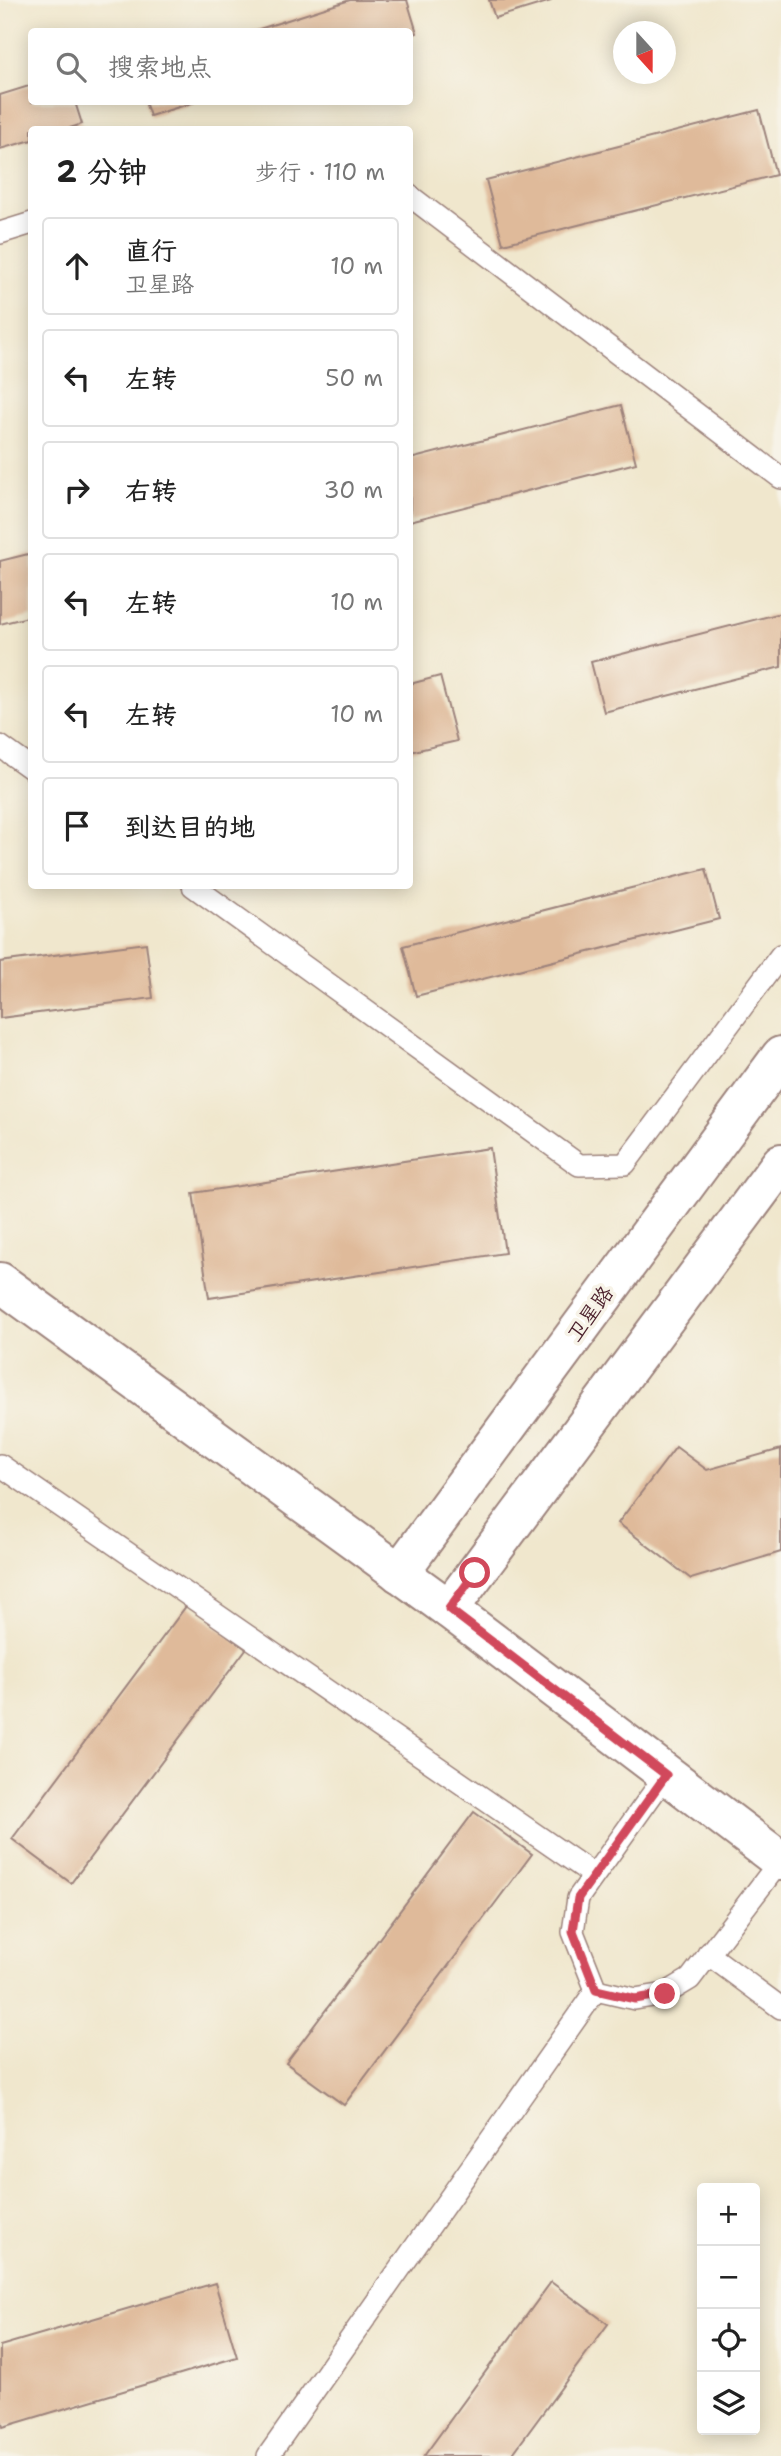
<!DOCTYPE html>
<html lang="zh">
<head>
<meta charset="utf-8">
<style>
	body { margin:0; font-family:"Shantell Sans","LXGW WenKai TC",sans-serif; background:#f6f6f6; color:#222 }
	.controls { position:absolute; right:21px; bottom:21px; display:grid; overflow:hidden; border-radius:7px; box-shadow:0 4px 18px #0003 }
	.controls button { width:63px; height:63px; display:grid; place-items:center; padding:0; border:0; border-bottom:2px solid #e0e0e0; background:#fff; color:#222; font:35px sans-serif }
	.compass { position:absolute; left:613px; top:21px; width:63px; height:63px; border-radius:50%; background:#fff; box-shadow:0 4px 18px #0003; rotate:159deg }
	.stop { position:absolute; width:21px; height:21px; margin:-16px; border:5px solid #d1495b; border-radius:50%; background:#fff }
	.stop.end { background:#d1495b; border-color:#fff; box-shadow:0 2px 7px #0008 }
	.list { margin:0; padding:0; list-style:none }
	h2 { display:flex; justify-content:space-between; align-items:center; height:91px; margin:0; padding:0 28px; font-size:30px }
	h2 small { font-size:23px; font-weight:400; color:#767676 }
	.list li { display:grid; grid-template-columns:46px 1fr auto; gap:21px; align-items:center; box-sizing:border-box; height:98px; margin:0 14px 14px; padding:0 14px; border:2px solid #e0e0e0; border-radius:7px }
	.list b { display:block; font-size:26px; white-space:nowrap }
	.list p { margin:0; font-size:23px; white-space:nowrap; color:#767676 }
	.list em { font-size:23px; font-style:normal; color:#767676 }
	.icon { flex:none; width:38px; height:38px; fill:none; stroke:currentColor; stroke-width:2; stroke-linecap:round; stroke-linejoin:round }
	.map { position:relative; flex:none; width:781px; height:2456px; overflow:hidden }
	.search { position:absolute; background:#fff; box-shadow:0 4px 18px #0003; left:28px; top:28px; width:385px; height:77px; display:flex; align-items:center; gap:18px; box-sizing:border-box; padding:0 24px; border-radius:7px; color:#767676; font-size:26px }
	.panel { position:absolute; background:#fff; box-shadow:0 4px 18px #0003; left:28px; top:126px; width:385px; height:763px; border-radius:7px }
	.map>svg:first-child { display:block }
	.building { fill:#dfba9a }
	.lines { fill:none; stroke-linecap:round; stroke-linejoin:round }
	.service-casing { stroke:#9d837c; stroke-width:24 }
	.minor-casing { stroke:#9d837c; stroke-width:42 }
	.tertiary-casing { stroke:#9d837c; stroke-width:42 }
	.service { stroke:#fff; stroke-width:21 }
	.minor { stroke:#fff; stroke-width:38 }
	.tertiary { stroke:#fff; stroke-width:38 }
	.route { stroke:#d1495b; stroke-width:9 }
	.labels { text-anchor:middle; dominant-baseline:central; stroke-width:7; stroke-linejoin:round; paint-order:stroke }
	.street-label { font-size:21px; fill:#4a1f2b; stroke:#f7f3e8 }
</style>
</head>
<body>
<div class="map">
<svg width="781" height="2456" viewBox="0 0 781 2456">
	<rect width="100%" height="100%" fill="#f7f3e8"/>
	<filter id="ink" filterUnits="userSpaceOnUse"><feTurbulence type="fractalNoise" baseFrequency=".0143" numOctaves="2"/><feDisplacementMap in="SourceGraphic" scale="14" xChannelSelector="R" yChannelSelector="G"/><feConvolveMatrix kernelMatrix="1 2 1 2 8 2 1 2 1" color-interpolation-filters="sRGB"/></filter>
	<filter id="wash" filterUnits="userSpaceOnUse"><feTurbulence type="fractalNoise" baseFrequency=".00686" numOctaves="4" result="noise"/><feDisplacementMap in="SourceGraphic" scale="28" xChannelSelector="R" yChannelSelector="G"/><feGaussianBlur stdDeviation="1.57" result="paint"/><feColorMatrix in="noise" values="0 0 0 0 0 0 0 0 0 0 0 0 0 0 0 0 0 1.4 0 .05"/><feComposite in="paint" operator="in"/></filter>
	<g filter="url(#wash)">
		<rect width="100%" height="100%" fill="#f0e7cd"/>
		<g id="blocks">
			<g class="building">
				<polygon points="350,0 407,0 417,33 410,36 410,32 250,32"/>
				<polygon points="489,0 551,0 551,1 495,18"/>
				<polygon points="32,85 32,102 75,102 82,124 64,130 32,130 32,140 0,149 0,95"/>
				<polygon points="145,102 195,102 150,116"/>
				<polygon points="759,110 776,175 503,244 486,180"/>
				<polygon points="621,405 636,463 410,521 410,459"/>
				<polygon points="32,553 32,616 0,624 0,561"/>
				<polygon points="781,613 781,667 604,712 591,662"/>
				<polygon points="440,676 457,741 410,752 410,684"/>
				<polygon points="706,869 719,919 416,996 403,946"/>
				<polygon points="146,943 153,998 0,1018 0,962"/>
				<polygon points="490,1148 505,1253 209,1298 193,1193"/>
				<polygon points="676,1447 707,1470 781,1449 781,1552 691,1579 618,1523"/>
				<polygon points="187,1605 246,1649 71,1883 12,1839"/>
				<polygon points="474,1812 532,1854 344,2105 286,2063"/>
				<polygon points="551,2282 608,2324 511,2456 424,2456"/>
				<polygon points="215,2283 237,2357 3,2427 0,2416 0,2346"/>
			</g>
		</g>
	</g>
	<g filter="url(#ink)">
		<use href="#blocks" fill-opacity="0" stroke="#9d837c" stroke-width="2"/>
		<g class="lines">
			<g class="service-casing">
				<g id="service">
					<polyline points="410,196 781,478"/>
					<polyline points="0,233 32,223"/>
					<polyline points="0,746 32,769"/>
					<polyline points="193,886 579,1165 625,1164 781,955"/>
					<polyline points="0,1465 594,1875"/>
					<polyline points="666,1775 578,1898 573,1932 596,1990 635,1999 665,1994 690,1979 780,1861"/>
					<polyline points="708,1954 781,2008"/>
					<polyline points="268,2456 596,1990"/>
				</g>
			</g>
			<g class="minor-casing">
				<g id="minor">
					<polyline points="399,1573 781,1056"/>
					<polyline points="449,1609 781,1163"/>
				</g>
			</g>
			<g class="tertiary-casing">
				<polyline id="tertiary" points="0,1282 449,1609 781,1861"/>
			</g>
			<use href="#service" class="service"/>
			<use href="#minor" class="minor"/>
			<use href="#tertiary" class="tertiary"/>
		</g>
	</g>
	<g class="lines" filter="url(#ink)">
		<polyline class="route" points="475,1573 449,1609 666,1775 578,1898 573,1931 596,1990 635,1999 665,1994"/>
	</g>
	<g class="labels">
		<g class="street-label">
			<text transform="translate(590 1314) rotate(-54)">卫星路</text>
		</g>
	</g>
</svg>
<div class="controls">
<button>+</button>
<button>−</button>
<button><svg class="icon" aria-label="locate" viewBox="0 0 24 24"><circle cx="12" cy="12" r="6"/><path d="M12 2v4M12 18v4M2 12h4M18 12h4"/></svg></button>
<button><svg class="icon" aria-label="layers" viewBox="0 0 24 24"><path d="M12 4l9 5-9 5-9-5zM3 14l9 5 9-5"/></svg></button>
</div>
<svg class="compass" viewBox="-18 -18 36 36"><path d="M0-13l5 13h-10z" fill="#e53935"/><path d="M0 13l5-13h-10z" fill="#767676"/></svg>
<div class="stop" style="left:475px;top:1573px"></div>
<div class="stop end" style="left:665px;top:1994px"></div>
<div class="search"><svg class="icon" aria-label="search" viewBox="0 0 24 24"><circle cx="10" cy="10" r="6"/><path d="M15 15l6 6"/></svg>搜索地点</div>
<section class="panel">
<h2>2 分钟<small>步行 · 110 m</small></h2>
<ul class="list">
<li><svg class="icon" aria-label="ahead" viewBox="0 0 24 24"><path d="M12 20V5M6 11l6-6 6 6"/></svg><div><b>直行</b><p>卫星路</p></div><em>10 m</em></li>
<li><svg class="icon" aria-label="left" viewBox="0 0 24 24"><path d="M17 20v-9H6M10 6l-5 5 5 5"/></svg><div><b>左转</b></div><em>50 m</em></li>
<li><svg class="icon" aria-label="right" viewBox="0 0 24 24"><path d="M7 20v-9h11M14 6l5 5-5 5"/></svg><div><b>右转</b></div><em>30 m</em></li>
<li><svg class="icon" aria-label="left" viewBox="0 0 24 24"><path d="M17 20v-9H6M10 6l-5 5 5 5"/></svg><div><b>左转</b></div><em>10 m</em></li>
<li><svg class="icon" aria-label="left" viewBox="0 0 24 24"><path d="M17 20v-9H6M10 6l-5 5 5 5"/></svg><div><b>左转</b></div><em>10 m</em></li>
<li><svg class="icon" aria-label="arrive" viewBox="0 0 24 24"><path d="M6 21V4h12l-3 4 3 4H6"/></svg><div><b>到达目的地</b></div></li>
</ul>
</section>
</div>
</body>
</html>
